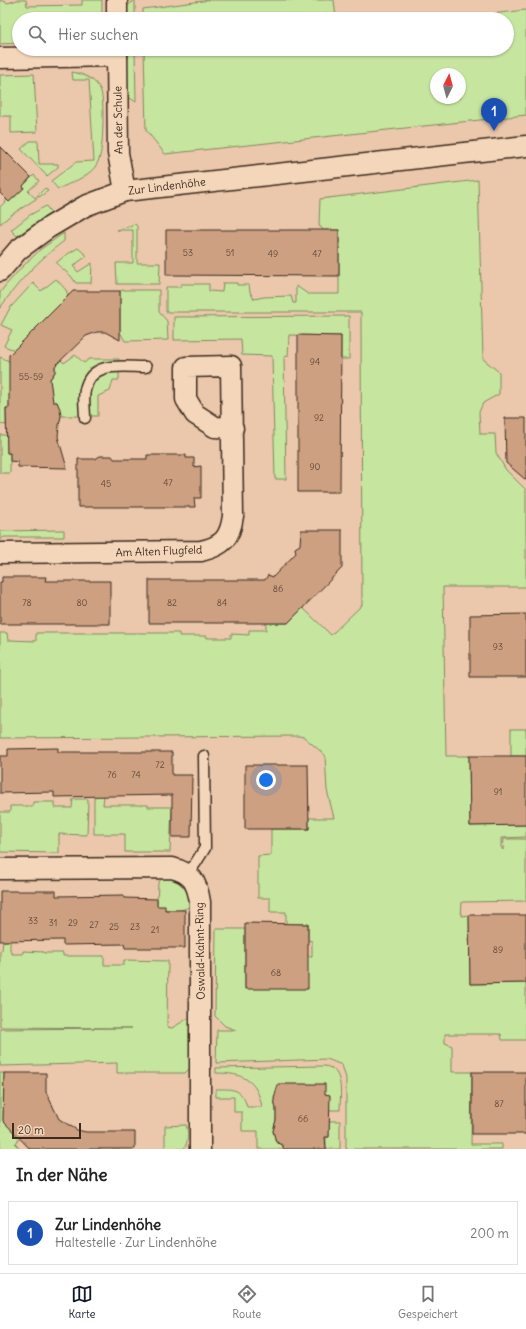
<!DOCTYPE html>
<html lang="de">
<head>
<meta charset="utf-8">
<style>
	body { margin:0; font-family:Delius,sans-serif; background:#f2f2f2; color:#222 }
	.compass { position:absolute; left:430px; top:68px; width:36px; height:36px; border-radius:50%; background:#fff; box-shadow:0 1px 3px #0004; rotate:6deg }
	.scale { position:absolute; left:12px; bottom:10px; width:69px; box-sizing:border-box; padding-left:4px; border:2px solid #3b2a1e; border-top:0; font-size:11px; line-height:14px; white-space:nowrap; color:#3b2a1e; -webkit-text-stroke:3px #f4d6ba; paint-order:stroke }
	.you { position:absolute; left:266px; top:780px; width:14px; height:14px; margin:-10px; border:3px solid #fff; border-radius:50%; background:#1a73e8; box-shadow:0 0 0 6px #1a73e833 }
	.badge { display:grid; place-items:center; width:26px; height:26px; border-radius:50%; background:#111827; color:#fff; font-size:13px; font-weight:700 }
	.pin { position:absolute; translate:-50% -33px; filter:drop-shadow(0 1px 2px #0008) }
	.pin::after { content:''; position:absolute; top:21px; width:14px; height:12px; background:inherit; clip-path:polygon(0 0,100% 0,50% 100%) }
	.list { margin:0; padding:0; list-style:none }
	h2 { display:flex; justify-content:space-between; align-items:center; height:52px; margin:0; padding:0 16px; font-size:17px }
	h2 small { font-size:13px; font-weight:400; color:#767676 }
	.list li { display:grid; grid-template-columns:26px 1fr auto; gap:12px; align-items:center; box-sizing:border-box; height:64px; margin:0 8px 8px; padding:0 8px; border:1px solid #e0e0e0; border-radius:0px }
	.list b { display:block; font-size:15px; white-space:nowrap }
	.list p { margin:0; font-size:13px; white-space:nowrap; color:#767676 }
	.list em { font-size:13px; font-style:normal; color:#767676 }
	.icon { flex:none; width:22px; height:22px; fill:none; stroke:currentColor; stroke-width:2; stroke-linecap:round; stroke-linejoin:round }
	.map { position:relative; flex:none; width:526px; height:1149px; overflow:hidden }
	.search { position:absolute; background:#fff; box-shadow:0 1px 3px #0004; left:12px; right:12px; top:12px; height:44px; display:flex; align-items:center; gap:10px; box-sizing:border-box; padding:0 14px; border-radius:22px; color:#767676; font-size:15px }
	.sheet { height:124px; background:#fff }
	nav { display:flex; justify-content:space-around; align-items:center; box-sizing:border-box; height:56px; border-top:1px solid #e0e0e0; background:#fff; font-size:11px; color:#767676 }
	nav a { display:grid; justify-items:center; gap:2px }
	nav .on { color:#111827 }
	.map>svg:first-child { display:block }
	.green { fill:#c6e69f; stroke:#80885e; fill-rule:evenodd }
	.building { fill:#cda082; stroke:#3b2a1e }
	.lines { fill:none; stroke-linecap:round; stroke-linejoin:round }
	.lane-casing { stroke:#3b2a1e; stroke-width:13 }
	.street-casing { stroke:#3b2a1e; stroke-width:23 }
	.lane { stroke:#f4d6ba; stroke-width:10 }
	.street { stroke:#f4d6ba; stroke-width:20 }
	.labels { text-anchor:middle; dominant-baseline:central; stroke-width:3; stroke-linejoin:round; paint-order:stroke }
	.number-label { font-size:9px; fill:#604837 }
	.street-label { font-size:11px; fill:#3b2a1e; stroke:#f4d6ba }
</style>
</head>
<body>
<div class="map">
<svg width="526" height="1149" viewBox="0 0 526 1149">
	<rect width="100%" height="100%" fill="#ebc8ab"/>
	<filter id="ink" filterUnits="userSpaceOnUse"><feTurbulence type="fractalNoise" baseFrequency=".025" numOctaves="2"/><feDisplacementMap in="SourceGraphic" scale="8" xChannelSelector="R" yChannelSelector="G"/><feConvolveMatrix kernelMatrix="1 2 1 2 8 2 1 2 1" color-interpolation-filters="sRGB"/></filter>
	<g filter="url(#ink)">
		<g class="green">
			<polygon points="0,0 8,3 17,0 26,0 27,6 82,5 82,0 102,0 102,18 19,19 19,43 0,44"/>
			<polygon points="135,0 135,19 127,19 127,6"/>
			<polygon points="210,0 334,0 336,19 143,19 143,9"/>
			<path d="M526 10V115L165 154 146 130 144 49H507V19H446ZM436 74H460V98H436Z"/>
			<polygon points="127,49 135,49 136,102 127,96"/>
			<path d="M72 72C83 74 94 78 100 89 105 98 103 145 100 156 99 160 97 164 95 167 86 178 70 183 58 189L51 181 76 162 94 161 89 80H73Z"/>
			<polygon points="34,74 37,132 11,133 11,116 0,116 0,75"/>
			<polygon points="30,141 38,141 39,164 58,164 58,167 47,176 21,149"/>
			<polygon points="34,175 39,181 28,191 35,198 45,188 48,191 11,215 0,224 0,207 7,200 9,202 24,188 23,186"/>
			<polygon points="478,180 483,359 499,372 499,394 483,403 479,412 480,434 495,434 496,453 506,470 526,490 526,587 443,587 446,756 469,756 470,826 526,825 526,837 501,838 501,847 503,850 504,839 526,839 526,901 462,902 461,916 469,915 470,984 526,983 526,1040 502,1040 501,1034 445,1034 445,1043 452,1046 452,1072 472,1072 471,1144 502,1144 502,1149 346,1149 346,1078 342,1065 327,1059 216,1063 217,1030 236,1030 225,1026 215,1016 216,929 245,929 245,988 308,956 312,956 312,941 308,940 308,924 286,924 286,912 270,912 270,898 258,898 258,856 271,855 271,829 309,829 309,818 334,818 327,790 325,755 304,737 299,736 0,738 0,633 7,633 8,640 36,641 36,633 179,633 179,636 207,636 207,638 231,638 231,634 249,635 249,630 266,630 266,623 288,623 303,608 331,635 362,605 361,312 166,312 166,287 181,287 181,284 209,284 209,291 222,292 223,283 237,283 237,285 249,285 250,292 254,299 264,297 291,296 293,303 296,303 296,286 308,294 339,294 339,230 323,230 321,227 319,226 320,199"/>
			<polygon points="46,206 51,213 17,236 11,230 30,215"/>
			<polygon points="135,224 137,226 137,263 160,263 159,284 117,284 116,263 133,263 133,230 117,230"/>
			<path d="M64 233V241C38 260 18 282 0 308V293L5 286 23 266 41 249Z"/>
			<polygon points="78,248 87,256 73,266 78,272 92,263 91,283 76,283 71,276 56,263 66,255"/>
			<polygon points="56,279 66,290 69,298 65,299 18,346 15,350 4,346 12,330 1,325 10,308 33,283 41,291"/>
			<polygon points="123,290 159,290 159,312 167,321 168,340 125,341 120,332 120,291"/>
			<polygon points="349,316 349,359 341,359 341,336 289,335 288,356 284,357 286,479 275,479 272,356 242,355 241,339 174,340 174,317"/>
			<polygon points="75,355 84,363 89,359 119,359 119,380 113,380 110,391 98,396 98,416 61,416 57,402 52,402 51,387 49,384 49,381 55,372 55,366 61,360 64,363"/>
			<polygon points="0,357 11,362 9,408 6,408 6,425 0,424"/>
			<polygon points="0,435 7,435 7,453 10,453 10,473 0,473"/>
			<polygon points="64,530 64,537 4,537 0,540 0,531"/>
			<rect x="511" y="729" width="15" height="27"/>
			<polygon points="94,757 104,795 103,805 148,805 148,807 172,807 170,852 125,852 125,834 94,834"/>
			<polygon points="73,799 88,799 87,835 59,834 59,853 0,852 0,812 10,812 10,806 33,806 33,802 55,802 55,808 72,808"/>
			<path d="M164 876C180 880 188 890 193 905 182 912 169 912 157 906L158 883Z"/>
			<polygon points="3,941 10,941 10,950 12,954 23,954 23,951 44,952 44,953 63,953 63,956 104,956 104,965 124,965 124,960 168,961 167,1027 172,1028 192,1016 192,1066 185,1073 117,1073 117,1063 0,1066 0,1029 132,1028 0,1027 0,951 2,950"/>
			<path d="M324 1066C345 1068 340 1095 340 1110H329V1095L278 1086 274 1099 276 1109V1120L273 1131 276 1142 283 1145V1149H258V1131H242V1112H234V1097H216V1089C233 1089 242 1088 247 1107H262C257 1079 242 1073 216 1073V1068Z"/>
			<polygon points="0,1073 4,1073 3,1120 20,1138 15,1144 20,1149 0,1149"/>
			<polygon points="329,1121 340,1121 340,1149 326,1149 326,1137 329,1137"/>
			<path d="M186 1125C189 1133 188 1142 184 1149H165V1126Z"/>
		</g>
		<g class="building">
			<polygon points="0,146 31,177 23,186 24,188 9,202 0,193"/>
			<polygon points="166,230 339,230 339,276 166,275"/>
			<polygon points="73,291 120,291 120,340 105,332 97,332 86,336 55,366 55,372 50,379 53,402 57,402 60,409 61,416 59,425 58,437 67,468 18,467 18,462 10,461 10,453 7,453 6,408 9,408 9,355"/>
			<polygon points="298,335 341,336 340,492 298,492"/>
			<polygon points="505,418 526,418 526,480 506,463"/>
			<polygon points="147,455 186,455 186,458 194,458 194,467 201,466 201,498 194,498 195,507 78,507 78,459 95,459 100,456 112,456 114,459 147,459"/>
			<polygon points="301,530 342,530 342,568 288,623 149,623 149,580 265,580 268,575 273,577 296,553 295,548 300,545"/>
			<polygon points="2,577 46,577 45,581 110,581 110,624 0,624 0,582 2,582"/>
			<polygon points="526,614 526,677 470,677 470,615"/>
			<polygon points="58,748 58,752 172,752 172,775 192,775 191,837 172,837 172,795 54,797 54,792 0,793 0,756 8,756 8,749"/>
			<polygon points="469,756 526,756 526,825 470,826"/>
			<polygon points="245,765 308,765 309,829 245,829"/>
			<polygon points="0,891 56,891 56,896 124,895 124,898 157,899 157,906 165,906 165,910 185,910 185,948 125,948 124,944 63,945 63,940 0,941"/>
			<polygon points="469,915 526,915 526,983 470,984"/>
			<polygon points="245,923 308,924 308,989 245,989"/>
			<rect x="472" y="1072" width="54" height="62"/>
			<polygon points="4,1073 46,1073 46,1092 59,1119 77,1130 86,1132 135,1132 135,1149 30,1149 3,1121"/>
			<polygon points="278,1084 325,1084 325,1094 330,1095 329,1137 325,1137 326,1149 283,1149 283,1145 276,1142 273,1131 276,1120 276,1109 274,1099"/>
		</g>
		<g class="lines">
			<g class="lane-casing">
				<g id="lane">
					<path d="M85 418C85 409 83 399 85 390 91 360 122 367 146 367"/>
					<polyline points="187,874 195,864 205,848 204,756"/>
				</g>
			</g>
			<g class="street-casing">
				<g id="street">
					<polyline points="117,19 117,0"/>
					<polyline points="117,49 118,153 125,191"/>
					<polyline points="0,58 117,56"/>
					<polyline points="0,271 18,250 48,228 85,206 125,191 526,146"/>
					<path d="M0 553 201 551C223 546 230 538 233 516L231 366 186 367V399L195 414 215 427 233 428"/>
					<path d="M0 869 172 868C192 873 197 882 200 902V1149"/>
				</g>
			</g>
			<use href="#lane" class="lane"/>
			<use href="#street" class="street"/>
		</g>
	</g>
	<g class="labels">
		<g class="number-label">
			<text x="188" y="252">53</text>
			<text x="230" y="252">51</text>
			<text x="273" y="253">49</text>
			<text x="317" y="253">47</text>
			<text x="315" y="361">94</text>
			<text x="31" y="376">55-59</text>
			<text x="319" y="417">92</text>
			<text x="315" y="466">90</text>
			<text x="168" y="482">47</text>
			<text x="106" y="483">45</text>
			<text x="278" y="588">86</text>
			<text x="27" y="602">78</text>
			<text x="82" y="602">80</text>
			<text x="172" y="602">82</text>
			<text x="222" y="602">84</text>
			<text x="498" y="646">93</text>
			<text x="160" y="764">72</text>
			<text x="112" y="774">76</text>
			<text x="136" y="774">74</text>
			<text x="498" y="791">91</text>
			<text x="33" y="920">33</text>
			<text x="53" y="922">31</text>
			<text x="73" y="922">29</text>
			<text x="94" y="924">27</text>
			<text x="114" y="926">25</text>
			<text x="135" y="926">23</text>
			<text x="155" y="929">21</text>
			<text x="498" y="949">89</text>
			<text x="276" y="972">68</text>
			<text x="499" y="1103">87</text>
			<text x="303" y="1118">66</text>
		</g>
		<g class="street-label">
			<text transform="translate(118 120) rotate(-91)">An der Schule</text>
			<text transform="translate(167 186) rotate(-7)">Zur Lindenhöhe</text>
			<text transform="translate(159 551) rotate(-2)">Am Alten Flugfeld</text>
			<text transform="translate(200 951) rotate(-91)">Oswald-Kahnt-Ring</text>
		</g>
	</g>
</svg>
<svg class="compass" viewBox="-18 -18 36 36"><path d="M0-13l5 13h-10z" fill="#e53935"/><path d="M0 13l5-13h-10z" fill="#767676"/></svg>
<div class="scale">20 m</div>
<div class="you"></div>
<div class="pin badge" style="left:494px;top:131px;background:#1a4fb4">1</div>
<div class="search"><svg class="icon" aria-label="search" viewBox="0 0 24 24"><circle cx="10" cy="10" r="6"/><path d="M15 15l6 6"/></svg>Hier suchen</div>
</div>
<section class="sheet">
<h2>In der Nähe<small></small></h2>
<ul class="list">
<li><span class="badge" style="background:#1a4fb4">1</span><div><b>Zur Lindenhöhe</b><p>Haltestelle · Zur Lindenhöhe</p></div><em>200 m</em></li>
</ul>
</section>
<nav>
<a class="on"><svg class="icon" aria-label="map" viewBox="0 0 24 24"><path d="M3 6l6-2 6 2 6-2v14l-6 2-6-2-6 2zM9 4v14M15 6v14"/></svg>Karte</a>
<a><svg class="icon" aria-label="directions" viewBox="0 0 24 24"><path d="M12 3l9 9-9 9-9-9zM9 14v-3h6M13 9l2 2-2 2"/></svg>Route</a>
<a><svg class="icon" aria-label="saved" viewBox="0 0 24 24"><path d="M7 4h10v16l-5-4-5 4z"/></svg>Gespeichert</a>
</nav>
</body>
</html>
